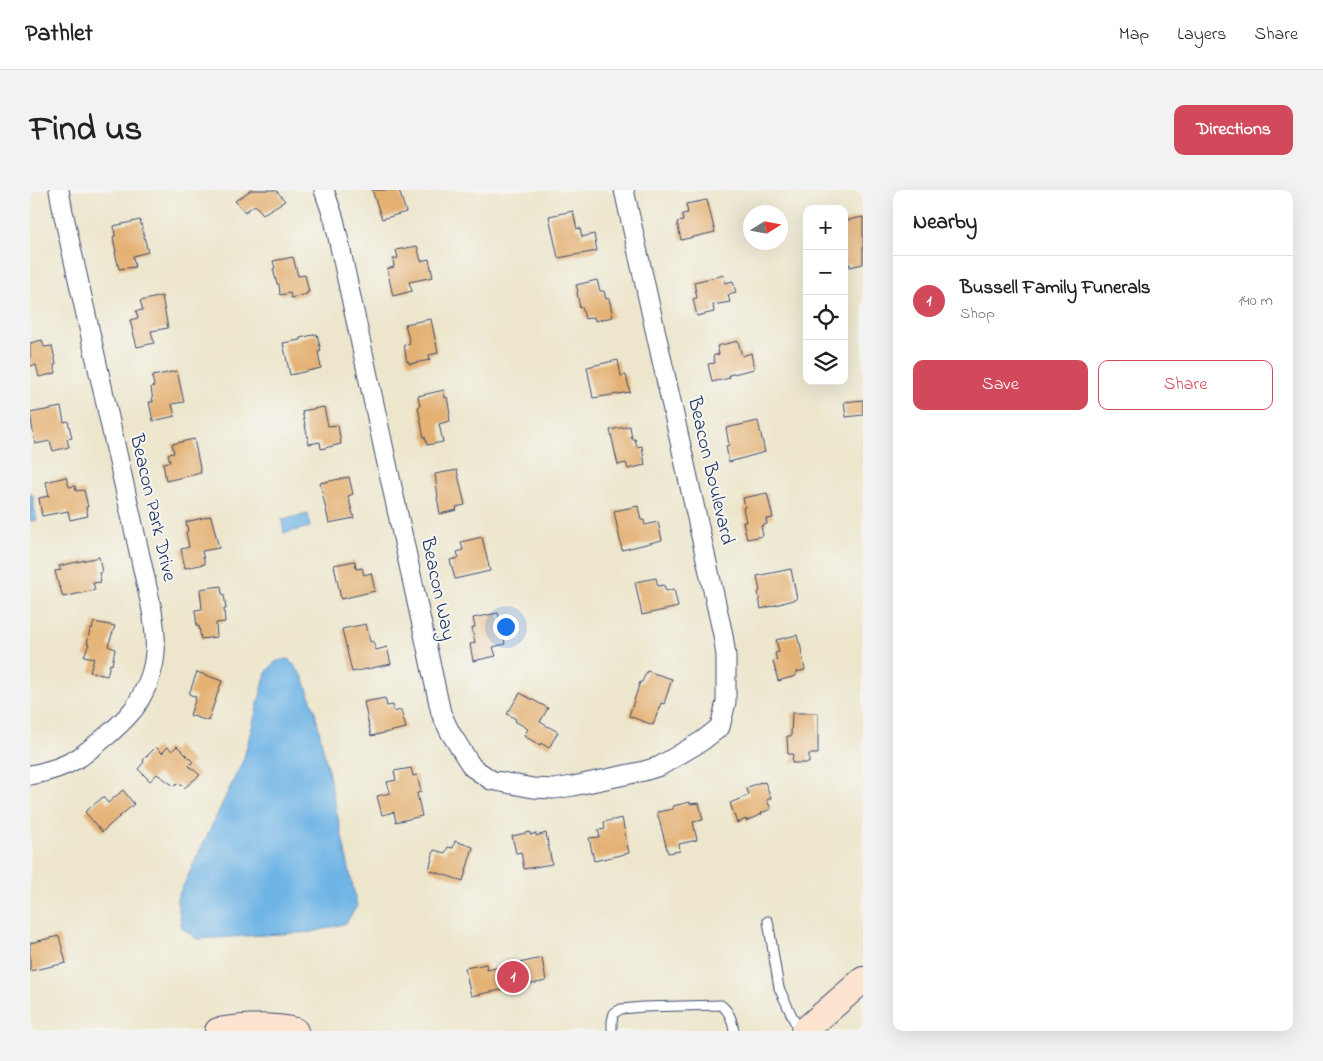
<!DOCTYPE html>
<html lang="en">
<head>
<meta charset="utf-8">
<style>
	body { margin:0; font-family:"Indie Flower",sans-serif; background:#f2f2f2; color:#222 }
	.controls { position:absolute; right:15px; top:15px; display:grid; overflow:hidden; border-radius:10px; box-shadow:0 5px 20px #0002 }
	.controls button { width:45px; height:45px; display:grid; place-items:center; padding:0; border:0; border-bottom:1px solid #e0e0e0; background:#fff; color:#222; font:25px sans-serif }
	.compass { position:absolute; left:713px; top:15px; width:45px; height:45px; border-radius:50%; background:#fff; box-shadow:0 5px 20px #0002; rotate:79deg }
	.you { position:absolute; left:475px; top:436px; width:18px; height:18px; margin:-12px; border:4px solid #fff; border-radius:50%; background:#1a73e8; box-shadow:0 0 0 8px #1a73e833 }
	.badge { display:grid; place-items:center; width:32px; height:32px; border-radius:50%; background:#d1495b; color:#fff; font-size:16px; font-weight:700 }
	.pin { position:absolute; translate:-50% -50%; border:2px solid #fff; box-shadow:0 1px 5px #0006 }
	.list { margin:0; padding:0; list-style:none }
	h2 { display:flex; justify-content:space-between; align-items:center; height:65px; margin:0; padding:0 20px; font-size:21px }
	h2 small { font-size:16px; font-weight:400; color:#767676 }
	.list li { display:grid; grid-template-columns:32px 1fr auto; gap:15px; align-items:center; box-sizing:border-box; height:90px; padding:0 20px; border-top:1px solid #e0e0e0 }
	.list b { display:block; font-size:19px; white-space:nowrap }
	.list p { margin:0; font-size:16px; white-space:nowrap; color:#767676 }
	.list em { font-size:16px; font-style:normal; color:#767676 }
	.actions { display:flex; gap:10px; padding:15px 20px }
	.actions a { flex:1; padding:11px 0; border:1px solid #d1495b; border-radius:10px; text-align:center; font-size:18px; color:#d1495b }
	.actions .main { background:#d1495b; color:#fff }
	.icon { flex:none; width:28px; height:28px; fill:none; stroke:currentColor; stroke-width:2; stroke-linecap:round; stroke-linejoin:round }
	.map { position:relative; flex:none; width:833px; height:841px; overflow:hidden; border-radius:10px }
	header { display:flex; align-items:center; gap:30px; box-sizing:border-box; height:70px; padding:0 25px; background:#fff; border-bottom:1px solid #e0e0e0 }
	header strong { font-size:24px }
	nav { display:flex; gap:28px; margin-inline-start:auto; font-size:18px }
	.intro { display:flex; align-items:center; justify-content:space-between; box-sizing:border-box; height:120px; padding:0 30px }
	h1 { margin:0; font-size:35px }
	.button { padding:12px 22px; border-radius:10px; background:#d1495b; color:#fff; font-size:18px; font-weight:700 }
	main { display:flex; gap:30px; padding:0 30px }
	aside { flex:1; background:#fff; border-radius:10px; box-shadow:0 5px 20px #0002 }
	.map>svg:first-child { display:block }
	.water { fill:#6eb4e5; stroke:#4472a2 }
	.building { fill:#e4b173 }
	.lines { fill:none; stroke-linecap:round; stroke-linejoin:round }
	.lane-casing { stroke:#3a4a6e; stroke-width:11 }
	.street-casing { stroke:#3a4a6e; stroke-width:21 }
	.secondary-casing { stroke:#3a4a6e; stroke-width:28 }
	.lane { stroke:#fff; stroke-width:9 }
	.street { stroke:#fff; stroke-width:19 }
	.secondary { stroke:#fde4d1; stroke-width:26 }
	.labels { text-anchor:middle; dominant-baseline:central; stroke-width:4; stroke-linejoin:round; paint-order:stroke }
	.street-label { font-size:20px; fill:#1b2f5e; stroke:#f6f6f2 }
</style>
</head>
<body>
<header>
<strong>Pathlet</strong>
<nav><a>Map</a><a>Layers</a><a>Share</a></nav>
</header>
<div class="intro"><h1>Find us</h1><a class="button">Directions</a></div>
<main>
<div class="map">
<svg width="833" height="841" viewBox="0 0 833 841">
	<rect width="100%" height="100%" fill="#f6f6f2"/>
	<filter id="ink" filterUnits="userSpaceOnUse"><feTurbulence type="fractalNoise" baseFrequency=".02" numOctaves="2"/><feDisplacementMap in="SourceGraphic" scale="10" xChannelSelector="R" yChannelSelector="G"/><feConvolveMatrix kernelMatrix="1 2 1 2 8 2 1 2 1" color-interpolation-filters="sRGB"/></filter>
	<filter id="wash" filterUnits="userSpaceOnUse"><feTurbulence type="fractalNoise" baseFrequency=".0096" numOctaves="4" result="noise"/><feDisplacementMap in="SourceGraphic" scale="20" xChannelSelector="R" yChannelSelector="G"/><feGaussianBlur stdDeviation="1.12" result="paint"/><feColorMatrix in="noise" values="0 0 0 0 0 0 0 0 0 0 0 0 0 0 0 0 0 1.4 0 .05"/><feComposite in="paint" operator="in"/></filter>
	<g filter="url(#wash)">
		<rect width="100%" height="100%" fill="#ede6cc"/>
		<g class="water">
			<polygon points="0,302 4,306 3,312 7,330 0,331"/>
			<polygon points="278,324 280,337 254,343 252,330"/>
			<polygon points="256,469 260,470 273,487 285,521 327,716 316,733 283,742 167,749 152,738 147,709 214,568 236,483 245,472"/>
		</g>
		<g id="blocks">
			<g class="building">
				<polygon points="221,0 246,0 255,11 233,24 225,15 215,22 205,11"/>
				<polygon points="342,0 369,0 376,22 352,29"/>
				<polygon points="677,10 685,42 651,50 647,32 653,31 652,24 658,23 656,14"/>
				<polygon points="543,21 547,39 550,38 552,47 564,44 567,61 528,68 519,26"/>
				<polygon points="833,27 833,74 820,77 820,74 814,75 814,31"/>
				<polygon points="110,30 118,62 103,66 105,77 89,79 85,62 86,62 83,47 85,46 84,36"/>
				<polygon points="387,56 391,71 399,69 403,87 379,92 382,101 363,106 357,79 364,77 363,69 368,68 366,60"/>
				<polygon points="263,67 268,86 275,85 279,102 277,102 277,104 261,108 260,103 250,105 249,94 247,94 243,79 245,78 243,71"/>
				<polygon points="694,85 695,93 703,91 706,103 698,105 700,112 683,115 684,122 667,126 663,109 667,108 664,92"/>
				<polygon points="567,90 570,101 574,101 576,109 579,108 583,127 565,131 564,127 555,129 552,117 550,118 547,102 548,101 546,95"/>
				<polygon points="132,106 138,138 121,141 124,153 107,157 100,130 108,128 106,121 113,120 110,111"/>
				<polygon points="401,129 408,163 399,165 400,170 379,174 379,171 377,172 374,155 380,154 375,134"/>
				<polygon points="287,144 291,161 288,162 291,178 260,185 253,153 270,150 270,148"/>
				<polygon points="12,150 14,157 22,156 26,174 24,175 26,183 9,187 6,175 0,176 0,153"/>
				<polygon points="708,151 712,166 721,163 724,179 699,185 700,188 682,192 678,174 685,173 683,166 689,164 687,156"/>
				<polygon points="588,170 591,186 596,185 600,202 563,208 557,177"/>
				<polygon points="147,181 154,212 142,214 145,226 123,231 119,212 123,212 121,197 124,196 122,186"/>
				<polygon points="414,200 415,208 417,207 420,224 419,225 420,231 409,234 413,252 397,255 395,247 394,248 388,217 390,216 388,206"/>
				<polygon points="833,210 833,225 816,227 814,212"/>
				<polygon points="31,217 34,232 38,231 42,248 37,249 39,257 23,261 20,251 5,254 0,223"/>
				<polygon points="294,217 298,236 308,235 311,254 291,259 290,252 279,254 272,221"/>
				<polygon points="728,231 735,262 699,272 696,256 699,255 696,238"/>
				<polygon points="600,236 602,249 605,249 607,257 612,256 615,275 598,279 596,273 588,275 580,240"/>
				<polygon points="164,249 171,283 136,291 133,273 140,272 138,264 144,263 142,254"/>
				<polygon points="427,280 435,315 426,317 427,320 410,324 407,307 408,307 405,284"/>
				<polygon points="36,287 39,297 45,296 46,301 54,300 58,317 56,317 58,326 40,330 38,321 12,326 9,308 19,306 16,292"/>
				<polygon points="319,287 323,304 318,306 324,328 299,333 290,293"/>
				<polygon points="737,303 743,328 736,329 737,334 731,336 733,346 717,349 713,332 716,332 713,318 715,317 713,308"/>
				<polygon points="608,316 611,330 614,330 615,335 628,332 632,350 592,360 584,321"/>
				<polygon points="181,326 189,358 172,361 175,374 155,378 151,359 159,357 156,342 158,341 156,332"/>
				<polygon points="452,347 460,381 425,389 420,370 429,368 427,362 433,360 431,352"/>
				<polygon points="69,367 72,382 69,383 71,392 63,393 65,400 33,407 30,397 29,397 25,381 31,380 29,376"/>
				<polygon points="325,371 326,379 332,378 334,385 341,383 345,401 311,409 304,375"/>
				<polygon points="761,379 767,409 731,419 728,402 730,401 727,386"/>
				<polygon points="626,388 628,396 634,395 636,401 644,399 648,417 612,425 605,392"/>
				<polygon points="191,396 192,404 194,404 196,419 194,419 195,432 186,433 187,447 171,449 169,436 167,437 165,420 172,419 170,399"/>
				<polygon points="468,423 475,454 463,457 466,466 443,471 440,454 445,453 442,438 445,437 443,428"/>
				<polygon points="64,432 85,436 78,456 85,459 82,475 80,474 77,486 60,482 64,468 54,466 59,454 57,454 60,439 62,439"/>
				<polygon points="336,434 340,452 343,451 346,460 357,457 361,474 322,482 312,439"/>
				<polygon points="767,445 769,453 770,453 775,480 766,482 766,486 748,491 743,471 747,470 745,463 749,462 746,450"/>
				<polygon points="617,481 642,489 634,514 631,513 623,535 599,526 610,492 612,492"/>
				<polygon points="167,482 192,491 178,531 160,525 166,507 159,504"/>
				<polygon points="490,503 518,518 510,532 528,542 519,558 511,553 510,555 494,546 498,539 485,531 486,529 477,524"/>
				<polygon points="355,508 357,516 363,515 364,522 371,520 376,538 341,546 334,512"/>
				<polygon points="762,523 788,523 788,564 779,564 779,573 762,573 763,564 758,564 757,546 761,546"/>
				<polygon points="147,556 163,572 159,576 170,585 154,598 149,593 144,596 127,584 120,591 108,579 114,572 113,570 126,557 132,563 138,557 142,561"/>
				<polygon points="381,578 383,586 387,585 391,602 387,603 392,626 366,632 364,622 352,625 347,606 360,603 357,592 366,590 364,581"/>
				<polygon points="731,592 732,593 735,592 741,608 737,610 741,619 731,623 732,624 716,631 716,629 707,633 700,613 719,605 716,598"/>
				<polygon points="93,600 104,614 72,642 55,622 73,607 78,613"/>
				<polygon points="660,612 660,614 669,613 673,630 663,632 667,650 649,654 650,661 638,663 627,622 643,619 643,616"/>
				<polygon points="592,628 599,663 564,671 559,648 570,647 568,640 575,639 574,632"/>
				<polygon points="500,642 500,645 506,643 506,646 516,643 522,674 494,679 491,662 486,663 482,646"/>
				<polygon points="425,651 443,657 433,691 399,680 404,660 415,663 418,657 423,658"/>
				<polygon points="29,746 36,773 0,781 0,753"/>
				<polygon points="512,768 516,791 441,806 435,778 456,774 457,780"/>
			</g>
		</g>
	</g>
	<g filter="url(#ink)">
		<use href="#blocks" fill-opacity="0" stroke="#3a4a6e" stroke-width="1"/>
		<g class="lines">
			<g class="lane-casing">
				<g id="lane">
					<polyline points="738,731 749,798 769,841"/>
					<path d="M582 841V831L584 823 591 819 613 817 691 815C700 822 702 830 704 841"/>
				</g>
			</g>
			<g class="street-casing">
				<g id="street">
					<polyline points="294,0 304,29 411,523 420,542 442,577 461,590 503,598 524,599 543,596 614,581 630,576 672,551 690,537 696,512 696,466 693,445 594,0"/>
					<path d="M0 585C18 582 34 577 50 567 68 553 87 539 102 521 106 517 109 511 112 505 129 475 127 448 121 415L33 22 29 0"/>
				</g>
			</g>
			<g class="secondary-casing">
				<g id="secondary">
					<path d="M188 841C213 837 240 835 265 841"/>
					<polyline points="774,841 833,790"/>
				</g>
			</g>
			<use href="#lane" class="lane"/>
			<use href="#street" class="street"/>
			<use href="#secondary" class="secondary"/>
		</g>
	</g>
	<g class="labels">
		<g class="street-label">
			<text transform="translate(680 281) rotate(77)">Beacon Boulevard</text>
			<text transform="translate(122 318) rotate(77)">Beacon Park Drive</text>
			<text transform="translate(407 399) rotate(78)">Beacon Way</text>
		</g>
	</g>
</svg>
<div class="controls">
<button>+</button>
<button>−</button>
<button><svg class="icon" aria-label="locate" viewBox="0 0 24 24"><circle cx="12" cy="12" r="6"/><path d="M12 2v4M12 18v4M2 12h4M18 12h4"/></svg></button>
<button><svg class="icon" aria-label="layers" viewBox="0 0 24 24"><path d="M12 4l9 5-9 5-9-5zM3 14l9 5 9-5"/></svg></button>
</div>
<svg class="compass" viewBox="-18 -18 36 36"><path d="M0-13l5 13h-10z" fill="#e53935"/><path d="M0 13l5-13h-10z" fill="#767676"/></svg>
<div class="you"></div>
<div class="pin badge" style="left:483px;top:787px">1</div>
</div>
<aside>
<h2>Nearby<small></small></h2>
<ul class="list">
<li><span class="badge">1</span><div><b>Bussell Family Funerals</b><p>Shop</p></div><em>140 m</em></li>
</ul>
<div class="actions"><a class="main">Save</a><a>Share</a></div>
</aside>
</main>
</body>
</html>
